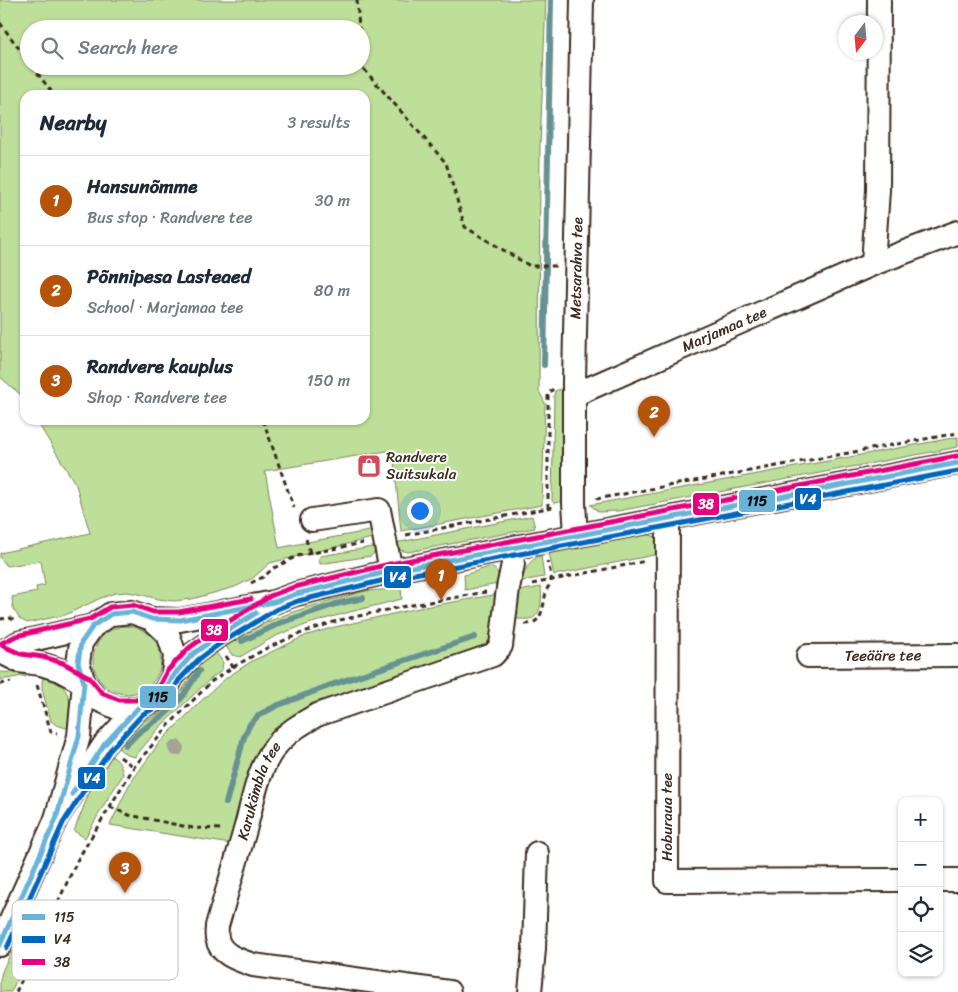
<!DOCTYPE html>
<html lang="en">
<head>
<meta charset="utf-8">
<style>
	body { margin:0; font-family:Sriracha,sans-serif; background:#f6f6f7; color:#1f2937 }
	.controls { position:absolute; right:15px; bottom:15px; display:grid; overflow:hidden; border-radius:10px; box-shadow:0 1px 4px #0004 }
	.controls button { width:45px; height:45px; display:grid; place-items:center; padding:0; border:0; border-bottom:1px solid #e0e1e3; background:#fff; color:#1f2937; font:25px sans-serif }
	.compass { position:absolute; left:838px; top:15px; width:45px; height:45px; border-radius:50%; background:#fff; box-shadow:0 1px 4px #0004; rotate:196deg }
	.you { position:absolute; left:419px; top:510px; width:18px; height:18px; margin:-12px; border:4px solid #fff; border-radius:50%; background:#1a73e8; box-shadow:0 0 0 8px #1a73e833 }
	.badge { display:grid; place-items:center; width:32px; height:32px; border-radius:50%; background:#b45309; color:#fff; font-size:16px; font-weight:700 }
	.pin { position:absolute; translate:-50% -41px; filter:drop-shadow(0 1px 2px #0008) }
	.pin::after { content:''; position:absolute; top:26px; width:18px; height:15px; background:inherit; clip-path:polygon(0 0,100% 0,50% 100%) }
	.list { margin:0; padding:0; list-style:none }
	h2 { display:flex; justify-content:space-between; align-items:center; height:65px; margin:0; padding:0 20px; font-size:21px }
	h2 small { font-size:16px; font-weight:400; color:#747a83 }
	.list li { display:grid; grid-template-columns:32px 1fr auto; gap:15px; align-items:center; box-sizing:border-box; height:90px; padding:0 20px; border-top:1px solid #e0e1e3 }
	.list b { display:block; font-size:19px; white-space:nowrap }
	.list p { margin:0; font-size:16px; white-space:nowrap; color:#747a83 }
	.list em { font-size:16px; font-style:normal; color:#747a83 }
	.icon { flex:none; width:28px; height:28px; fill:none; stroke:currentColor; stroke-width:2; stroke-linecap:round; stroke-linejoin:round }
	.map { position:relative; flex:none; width:958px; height:992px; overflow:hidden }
	.search { position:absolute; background:#fff; box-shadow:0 1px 4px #0004; left:20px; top:20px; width:350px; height:55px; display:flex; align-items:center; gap:12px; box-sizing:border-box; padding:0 18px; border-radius:28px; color:#747a83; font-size:19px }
	.panel { position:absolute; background:#fff; box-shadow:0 1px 4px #0004; left:20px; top:90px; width:350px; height:335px; border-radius:15px }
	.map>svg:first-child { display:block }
	.green { fill:#bddf99; stroke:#7c845c; fill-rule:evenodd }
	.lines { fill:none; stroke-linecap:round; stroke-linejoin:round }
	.stream { stroke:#689292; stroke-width:6 }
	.minor-casing { stroke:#3b2a1e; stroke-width:26 }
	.path { stroke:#3b2a1e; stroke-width:3; stroke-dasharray:5 4; stroke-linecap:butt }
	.minor { stroke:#fff; stroke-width:22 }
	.bus-1-casing { stroke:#fff; stroke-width:9 }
	.bus-2-casing { stroke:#fff; stroke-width:9 }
	.bus-3-casing { stroke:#fff; stroke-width:9 }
	.bus-1 { stroke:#69b3d9; stroke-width:5 }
	.bus-2 { stroke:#0065bd; stroke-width:5 }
	.bus-3 { stroke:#e5007d; stroke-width:5 }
	.tree { fill:#a5a394 }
	.labels { text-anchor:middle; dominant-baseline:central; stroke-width:4; stroke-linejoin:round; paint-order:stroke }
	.street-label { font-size:15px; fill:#3b2a1e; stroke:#fff }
	.poi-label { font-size:15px; fill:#3b2a1e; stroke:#fff; text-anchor:start }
	.key { fill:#fff; stroke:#c4bfbc; stroke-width:1 }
	.key-label { font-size:14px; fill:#3b2a1e }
	.line-badge { stroke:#fff; stroke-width:2 }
	.badge-label { font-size:14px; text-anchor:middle; font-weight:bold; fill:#fff }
	.pale-badge-label { font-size:14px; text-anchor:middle; font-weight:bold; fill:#111 }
</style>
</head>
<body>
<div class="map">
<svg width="958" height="992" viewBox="0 0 958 992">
	<rect width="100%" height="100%" fill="#fff"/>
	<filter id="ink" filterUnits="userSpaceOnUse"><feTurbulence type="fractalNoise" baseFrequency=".02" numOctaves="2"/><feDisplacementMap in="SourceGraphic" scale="10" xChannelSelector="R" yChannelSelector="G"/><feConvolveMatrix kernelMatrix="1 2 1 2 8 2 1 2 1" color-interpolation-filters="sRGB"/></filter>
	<g filter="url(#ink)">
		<g class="green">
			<path d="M0 0H546L540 146 539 391 545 403 542 505 401 531 393 450 265 471 279 548 313 541 375 530 376 537 270 563 253 578 235 587 192 599 174 601 158 599 139 594 127 592 115 593 101 598 65 615 27 623 20 619 13 609 12 597 37 592 36 587 45 585 41 561 7 566 0 558V553L90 533 76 485 36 420H365V95H25V402L21 395 0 377ZM29 29H361V66H29Z"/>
			<polygon points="566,387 563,414 565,501 554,503 552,501 554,396 555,391"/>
			<polygon points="958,437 958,447 618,511 599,512 590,505"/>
			<polygon points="532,516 535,528 408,552 400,550 395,543"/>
			<polygon points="644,535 650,535 659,538 664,553 554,575 549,553"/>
			<polygon points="378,546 376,551 371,556 320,564 319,557 321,556"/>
			<path d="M541 555 544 577 522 581C525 569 529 560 541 555Z"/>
			<path d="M489 567C499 569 499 575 498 584L465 590 464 575Z"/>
			<path d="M541 587C542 596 542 613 533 618 528 620 522 619 516 619L518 591Z"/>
			<path d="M401 588 402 599C362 609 322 618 283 633 268 639 254 649 240 657L232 655 225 645C258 623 297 609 336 599 346 597 356 593 366 591 378 590 389 590 401 588Z"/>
			<polygon points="499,594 495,634 483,648 292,719 274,730 262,751 231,844 110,825 129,785 159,743 201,701 226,678 252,661 307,635 335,627 419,608"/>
			<circle cx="127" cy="660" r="34"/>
			<polygon points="215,651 223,662 222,670 207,682 158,729 135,757 127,755 117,747 135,725 155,716 168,707 178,696 190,678 189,675 196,662"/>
			<polygon points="0,672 21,673 27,675 26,677 23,676 0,680"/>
			<path d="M44 676C72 685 72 703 70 729L56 725 51 721 42 689V681Z"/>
			<path d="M111 756C119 760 122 766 123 775L108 798 85 838 74 831 91 788Z"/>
			<path d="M35 916 44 921 11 992H0C0 988 0 984 0 980 2 963 25 931 35 916Z"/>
		</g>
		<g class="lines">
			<g class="stream">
				<polyline points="544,365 551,0"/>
				<polyline points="242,641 280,623 336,604 363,598"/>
				<polyline points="126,745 139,732 164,715 174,706 183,696 199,671"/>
				<polyline points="226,803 244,737 250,724 259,715 276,706 331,685 475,637"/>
			</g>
			<g class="minor-casing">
				<g id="minor">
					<polyline points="873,264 878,190 879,0"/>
					<path id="s1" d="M574 395 873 264 958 232"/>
					<polyline points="668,519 667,881 902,880"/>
					<polyline points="312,520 379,510 391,571"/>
					<path id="s2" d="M576 536 574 503V381L582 0"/>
					<polyline points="152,619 168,634 175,655 173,676"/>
					<polyline points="1,652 19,661 41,664 60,670 84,683 97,699 117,708 138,708 153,701 165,691 173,676 193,654 214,639 262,609"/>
					<polyline points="0,653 18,643 93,626"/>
					<path id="s3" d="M808 656 958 655"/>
					<polyline points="56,819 79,736 84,683 78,663 81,643 93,626 111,614 132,612 152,619 180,620 274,602 296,594 391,571 958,463"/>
					<polyline points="939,880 958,880"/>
					<polyline points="0,945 56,819 104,745 138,708"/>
					<path id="s4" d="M449 992 253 965C239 960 220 955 217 938 216 934 217 930 217 926 226 894 236 862 245 830 253 802 257 770 275 747 287 732 301 724 317 715L493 655 501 646 508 588 513 564 511 548"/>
					<polyline points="530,992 534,949 537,853"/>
				</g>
			</g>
			<g class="path">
				<polyline points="357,0 359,29"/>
				<polyline points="0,23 29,62"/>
				<polyline points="361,61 362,67 446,163 465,227 530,266 556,266"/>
				<polyline points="32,66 54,95"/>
				<polyline points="263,420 294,508"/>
				<polyline points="596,499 958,433"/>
				<polyline points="548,508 548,394 553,389"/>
				<polyline points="406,535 553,507"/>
				<polyline points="306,539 310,553"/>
				<polyline points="251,583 263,577 274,568 297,556 363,543"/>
				<polyline points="532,584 646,561"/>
				<polyline points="0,619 11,618 15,622"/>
				<path d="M525 624C543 625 543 605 546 592 547 588 550 585 551 581 552 576 549 567 547 561"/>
				<polyline points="226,656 233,667"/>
				<polyline points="0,684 11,682"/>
				<polyline points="37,685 51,732 57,733"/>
				<polyline points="120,757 134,767"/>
				<polyline points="110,807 129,815 193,828 222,829"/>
				<polyline points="16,992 78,859 134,767 169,725 212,681 233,667 267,648 304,632 340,620 401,607 486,592"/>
			</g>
			<use href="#minor" class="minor"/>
			<g class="bus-1-casing">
				<g id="bus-1">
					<polyline points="72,794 104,745 138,708 153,701 165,691 173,676 193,654 214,639 256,613"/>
					<polyline points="0,945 56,819 79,736 84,683 78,663 81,643 93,626 111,614 132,612 152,619 180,620 274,602 296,594 391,571 958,463"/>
				</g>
			</g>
			<g class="bus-2-casing">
				<polyline id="bus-2" points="7,948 63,823 110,750 143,714 157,707 170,696 179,680 198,660 218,645 277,609 298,601 393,578 958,471"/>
			</g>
			<g class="bus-3-casing">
				<g id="bus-3">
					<polyline points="0,644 16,636 90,619 110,607 133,605 153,612 179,612 251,599"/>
					<polyline points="3,646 21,654 43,657 63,663 89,677 102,693 119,700 136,700 149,695 159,686 167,671 189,648 210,633 270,596 294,587 390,564 957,456"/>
				</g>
			</g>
			<use href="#bus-1" class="bus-1"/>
			<use href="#bus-2" class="bus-2"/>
			<use href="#bus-3" class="bus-3"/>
		</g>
		<circle class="tree" cx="176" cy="748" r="8"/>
	</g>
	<defs>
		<g id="shop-square" transform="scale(1.25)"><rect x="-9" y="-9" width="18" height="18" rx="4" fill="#d1495b" stroke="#fff"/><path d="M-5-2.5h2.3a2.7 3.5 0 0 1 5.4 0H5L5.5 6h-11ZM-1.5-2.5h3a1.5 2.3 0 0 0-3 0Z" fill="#fff"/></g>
	</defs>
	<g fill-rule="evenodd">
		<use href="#shop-square" x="369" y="466"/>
	</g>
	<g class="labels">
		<g class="street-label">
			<text stroke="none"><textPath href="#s2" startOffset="268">Metsarahva tee</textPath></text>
			<text stroke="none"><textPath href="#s1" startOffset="164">Marjamaa tee</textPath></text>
			<text stroke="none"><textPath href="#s3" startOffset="75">Teeääre tee</textPath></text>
			<text stroke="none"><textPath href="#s4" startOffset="399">Karukämbla tee</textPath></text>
			<text transform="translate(667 817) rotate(-90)">Hoburaua tee</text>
		</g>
		<g class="poi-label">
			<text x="386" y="457">Randvere<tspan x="386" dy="17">Suitsukala</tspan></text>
		</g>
	</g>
	<rect x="12" y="900" width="166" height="80" rx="8" class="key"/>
	<rect x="22" y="914" width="23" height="6" fill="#69b3d9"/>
	<rect x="22" y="936" width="23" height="7" fill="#0065bd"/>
	<rect x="22" y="959" width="23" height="6" fill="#e5007d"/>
	<g class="key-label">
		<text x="54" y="922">115</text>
		<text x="54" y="944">V4</text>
		<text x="54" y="967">38</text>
	</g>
	<g class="line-badge">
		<rect x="794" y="487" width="28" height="24" rx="5" fill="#0065bd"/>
		<rect x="738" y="489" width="38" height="24" rx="5" fill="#69b3d9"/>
		<rect x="692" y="492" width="28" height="24" rx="5" fill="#e5007d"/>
		<rect x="383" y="565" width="29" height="24" rx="5" fill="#0065bd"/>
		<rect x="200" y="618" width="29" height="24" rx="5" fill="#e5007d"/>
		<rect x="139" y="685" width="38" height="24" rx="5" fill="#69b3d9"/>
		<rect x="77" y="766" width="29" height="24" rx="5" fill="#0065bd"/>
	</g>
	<g class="badge-label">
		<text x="808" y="504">V4</text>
		<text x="706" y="509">38</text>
		<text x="398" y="582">V4</text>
		<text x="214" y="635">38</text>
		<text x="92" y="783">V4</text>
	</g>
	<g class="pale-badge-label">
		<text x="757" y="506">115</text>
		<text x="158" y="702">115</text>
	</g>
</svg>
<div class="controls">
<button>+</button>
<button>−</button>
<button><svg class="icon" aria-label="locate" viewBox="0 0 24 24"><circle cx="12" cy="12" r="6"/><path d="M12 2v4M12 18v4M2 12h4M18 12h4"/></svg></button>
<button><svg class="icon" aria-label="layers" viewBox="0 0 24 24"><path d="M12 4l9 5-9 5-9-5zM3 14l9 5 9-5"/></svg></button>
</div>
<svg class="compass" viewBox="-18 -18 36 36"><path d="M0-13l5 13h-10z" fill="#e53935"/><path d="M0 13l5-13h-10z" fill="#747a83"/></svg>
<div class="you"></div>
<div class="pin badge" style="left:441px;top:600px">1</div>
<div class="pin badge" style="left:654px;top:437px">2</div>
<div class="pin badge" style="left:125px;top:893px">3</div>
<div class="search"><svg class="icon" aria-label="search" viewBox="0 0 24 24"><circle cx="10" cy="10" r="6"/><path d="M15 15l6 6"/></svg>Search here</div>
<section class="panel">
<h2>Nearby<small>3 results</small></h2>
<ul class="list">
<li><span class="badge">1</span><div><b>Hansunõmme</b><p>Bus stop · Randvere tee</p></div><em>30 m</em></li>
<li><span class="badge">2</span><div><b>Põnnipesa Lasteaed</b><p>School · Marjamaa tee</p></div><em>80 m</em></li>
<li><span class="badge">3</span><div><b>Randvere kauplus</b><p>Shop · Randvere tee</p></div><em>150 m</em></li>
</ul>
</section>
</div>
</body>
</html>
